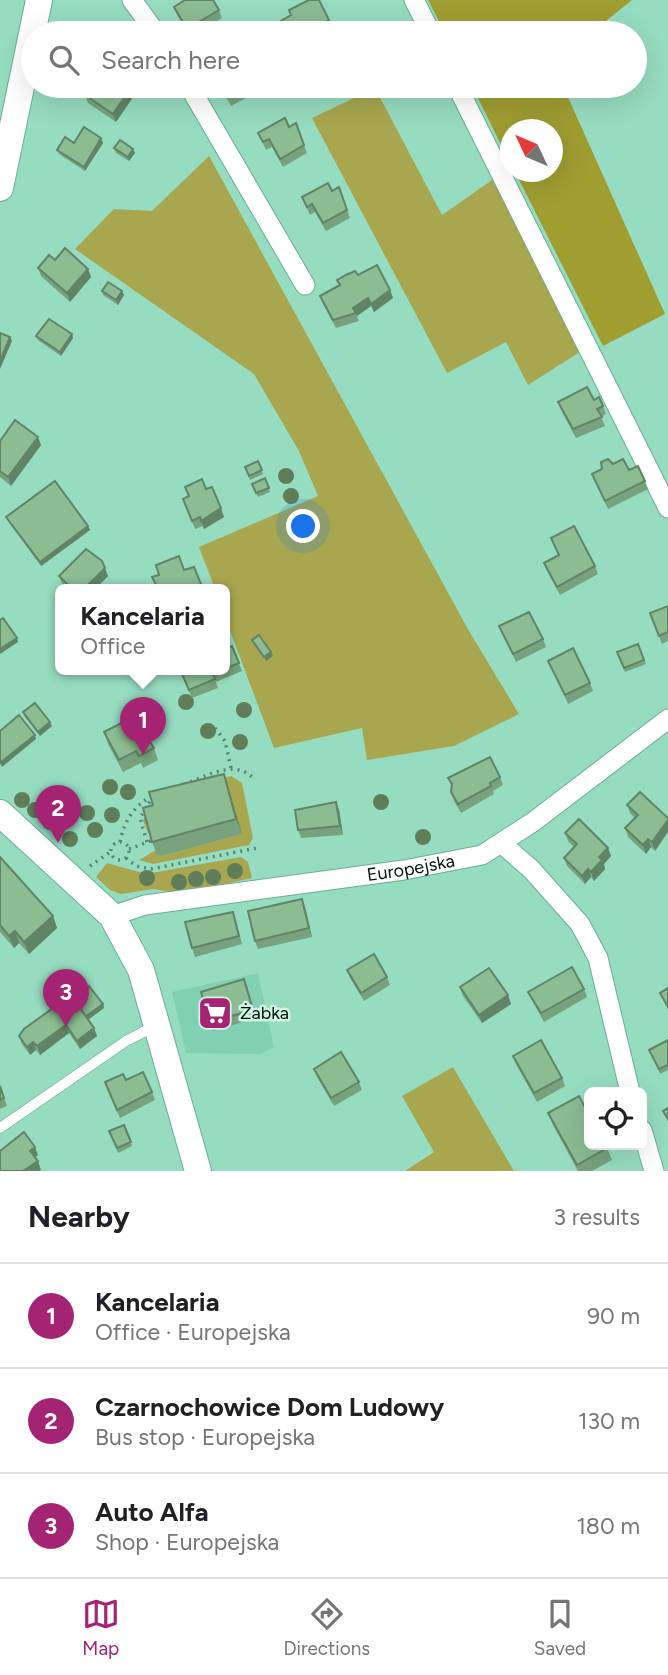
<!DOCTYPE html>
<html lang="en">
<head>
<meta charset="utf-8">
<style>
	body { margin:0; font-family:Figtree,sans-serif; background:#f2f2f2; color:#202124 }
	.controls { position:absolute; right:21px; bottom:21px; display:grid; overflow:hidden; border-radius:10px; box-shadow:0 7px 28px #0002 }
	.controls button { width:63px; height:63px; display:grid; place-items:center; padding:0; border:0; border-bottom:2px solid #e0e0e0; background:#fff; color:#202124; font:35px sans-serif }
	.compass { position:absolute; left:500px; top:119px; width:63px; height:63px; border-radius:50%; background:#fff; box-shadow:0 7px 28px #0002; rotate:314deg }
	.you { position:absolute; left:304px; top:527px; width:24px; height:24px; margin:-18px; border:5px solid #fff; border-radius:50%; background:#1a73e8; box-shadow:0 0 0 10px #1a73e833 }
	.badge { display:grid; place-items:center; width:46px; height:46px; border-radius:50%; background:#a42372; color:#fff; font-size:23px; font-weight:700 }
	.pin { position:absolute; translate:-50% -58px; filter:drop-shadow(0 2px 4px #0008) }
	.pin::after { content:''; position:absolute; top:37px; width:24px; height:21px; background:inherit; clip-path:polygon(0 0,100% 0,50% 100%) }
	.popup { position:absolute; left:55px; top:584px; width:175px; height:91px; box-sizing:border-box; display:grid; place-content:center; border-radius:10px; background:#fff; filter:drop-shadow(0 2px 5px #0005); font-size:23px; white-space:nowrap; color:#757577 }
	.popup b { font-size:26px; color:#202124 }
	.popup::after { content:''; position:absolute; left:50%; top:100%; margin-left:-14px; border:14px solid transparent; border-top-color:#fff }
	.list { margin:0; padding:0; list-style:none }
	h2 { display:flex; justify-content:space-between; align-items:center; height:91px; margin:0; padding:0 28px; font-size:30px }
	h2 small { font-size:23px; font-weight:400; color:#757577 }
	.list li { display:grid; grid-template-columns:46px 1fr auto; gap:21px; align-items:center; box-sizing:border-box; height:105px; padding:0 28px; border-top:2px solid #e0e0e0 }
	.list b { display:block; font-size:26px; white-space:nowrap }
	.list p { margin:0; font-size:23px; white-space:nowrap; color:#757577 }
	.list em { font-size:23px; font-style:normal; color:#757577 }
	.icon { flex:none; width:38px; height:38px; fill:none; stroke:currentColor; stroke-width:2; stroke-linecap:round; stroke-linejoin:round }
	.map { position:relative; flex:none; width:668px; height:1171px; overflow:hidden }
	.search { position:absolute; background:#fff; box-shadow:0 7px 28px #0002; left:21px; right:21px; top:21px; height:77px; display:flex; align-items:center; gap:18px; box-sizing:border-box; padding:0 24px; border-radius:38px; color:#757577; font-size:26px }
	.sheet { height:406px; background:#fff }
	nav { display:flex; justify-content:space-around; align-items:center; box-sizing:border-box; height:98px; border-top:2px solid #e0e0e0; background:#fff; font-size:19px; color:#757577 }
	nav a { display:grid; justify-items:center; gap:4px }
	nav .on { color:#a42372 }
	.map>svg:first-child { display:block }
	.built { fill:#82d0b4 }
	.green { fill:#a8a74f }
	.forest { fill:#a09e31 }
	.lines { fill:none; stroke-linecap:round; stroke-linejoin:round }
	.lane-casing { stroke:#69ad94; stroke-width:11 }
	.street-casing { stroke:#69ad94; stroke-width:21 }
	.secondary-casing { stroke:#69ad94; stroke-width:28 }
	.path { stroke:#568673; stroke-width:3.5; stroke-dasharray:2 5; stroke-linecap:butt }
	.lane { stroke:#fff; stroke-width:10 }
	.street { stroke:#fff; stroke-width:19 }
	.secondary { stroke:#fff; stroke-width:26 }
	.tree { fill:#5f7e58 }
	.wall { fill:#78a27e }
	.shaded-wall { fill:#618466 }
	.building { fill:#8bbc92; stroke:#618466; stroke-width:2 }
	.labels { text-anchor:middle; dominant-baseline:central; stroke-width:5; stroke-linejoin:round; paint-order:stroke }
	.street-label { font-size:18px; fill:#00120a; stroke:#d2f4e6 }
	.poi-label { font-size:18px; fill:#00120a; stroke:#d2f4e6; text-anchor:start }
</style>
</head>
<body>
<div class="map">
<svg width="668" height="1171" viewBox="0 0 668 1171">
	<rect width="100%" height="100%" fill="#96dcc1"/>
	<polygon class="built" points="258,973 274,1047 261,1054 186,1053 172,992"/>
	<g class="green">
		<polygon points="375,88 442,215 495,178 583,350 528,385 506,342 447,373 312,118"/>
		<polygon points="209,156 469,631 519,714 454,746 367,760 362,728 274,748 225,617 225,589 215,589 199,547 318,496 299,451 254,374 75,249 114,209 152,211"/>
		<polygon points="231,776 242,783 253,838 249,845 153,864 139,860 156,850 158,857 241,834 148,833 143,820 156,800"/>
		<polygon points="241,857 248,862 252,878 202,889 175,893 154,889 121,894 110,890 96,877 107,863 146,874"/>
		<polygon points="453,1067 514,1171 405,1171 434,1152 402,1096"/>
	</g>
	<g class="forest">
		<polygon points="428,0 632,0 591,33 445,33"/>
		<polygon points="472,86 563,86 665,314 603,346 515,172 552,172 552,130 510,130 510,163"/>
	</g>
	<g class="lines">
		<g class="lane-casing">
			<polyline id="lane" points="0,1128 126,1041 155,1026"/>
		</g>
		<g class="street-casing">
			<g id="street">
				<polyline points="132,0 156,33"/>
				<polyline points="414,0 431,33"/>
				<polyline points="189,86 305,285"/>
				<polyline points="457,86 668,508"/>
				<polyline points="501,843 531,869 580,924 598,958 630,1092"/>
				<path id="s1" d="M112 916 145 905 404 870 482 855 533 822 668 719"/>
				<polyline points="642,1130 654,1171"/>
			</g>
		</g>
		<g class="secondary-casing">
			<g id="secondary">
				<polyline points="0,188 39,0"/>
				<polyline points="0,813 112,916 141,970 198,1171"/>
			</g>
		</g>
		<g class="path">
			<polyline points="215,728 225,741 231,768"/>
			<path d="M184 784C206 777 233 759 252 777"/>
			<circle cx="120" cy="851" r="9"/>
			<path d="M120 842C124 821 134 805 154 795"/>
			<polyline points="147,842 140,818 153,796"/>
			<polyline points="129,849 153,840"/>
			<polyline points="126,858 136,866 151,869 257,848"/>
			<polyline points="90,866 110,852"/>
		</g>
		<use href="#lane" class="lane"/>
		<use href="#street" class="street"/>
		<use href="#secondary" class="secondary"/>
	</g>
	<g class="tree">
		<circle cx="286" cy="476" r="8"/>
		<circle cx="291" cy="496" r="8"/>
		<circle cx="186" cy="702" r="8"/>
		<circle cx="244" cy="710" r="8"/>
		<circle cx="208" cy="731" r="8"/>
		<circle cx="240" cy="742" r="8"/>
		<circle cx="110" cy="787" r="8"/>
		<circle cx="128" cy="792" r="8"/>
		<circle cx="22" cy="800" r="8"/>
		<circle cx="381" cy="802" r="8"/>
		<circle cx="35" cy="810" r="8"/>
		<circle cx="87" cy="813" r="8"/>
		<circle cx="112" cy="815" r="8"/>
		<circle cx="50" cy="822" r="8"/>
		<circle cx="95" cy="830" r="8"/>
		<circle cx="423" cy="837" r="8"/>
		<circle cx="70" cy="839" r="8"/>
		<circle cx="235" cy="871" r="8"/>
		<circle cx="213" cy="877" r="8"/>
		<circle cx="147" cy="878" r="8"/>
		<circle cx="196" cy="879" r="8"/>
		<circle cx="179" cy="882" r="8"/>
	</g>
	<g class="wall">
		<polygon points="174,7 219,10 222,18 196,33 188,33 177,15"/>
		<polygon points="289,10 329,20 332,28 324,33 286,33 281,21 291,16"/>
		<polygon points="213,86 252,86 255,93 231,106 220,86 215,89"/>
		<polygon points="85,95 133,97 116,122 88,103"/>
		<polygon points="296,123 307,153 283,167 272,147 266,150 258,133 289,127"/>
		<polygon points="101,138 103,143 85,171 59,154 57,150 74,143"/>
		<polygon points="114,148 135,153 129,161 116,153"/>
		<polygon points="339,187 350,218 326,231 315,212 310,215 302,197 332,191"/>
		<polygon points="55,260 88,269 91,277 70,302 41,276 38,268"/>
		<polygon points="358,275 390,290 393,298 374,312 371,306 357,316 359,321 336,328 323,304 320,296 339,286 337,280"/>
		<polygon points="102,291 124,295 118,305 103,295"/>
		<polygon points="36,336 73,338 61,356 38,340"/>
		<polygon points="594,400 603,406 606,414 601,417 605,426 576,438 561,410 558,402"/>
		<polygon points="0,441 41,445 11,486 0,477"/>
		<polygon points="258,461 263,474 250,480 245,467"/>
		<polygon points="613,464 629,470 645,481 648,489 608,509 592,474"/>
		<polygon points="265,478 270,492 258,497 252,484"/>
		<polygon points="206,489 224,517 204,529 203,526 195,529 183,499"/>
		<polygon points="6,517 90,530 41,566 8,521"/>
		<polygon points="551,538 595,566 598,574 560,595 547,571 544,563 558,555"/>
		<polygon points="59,576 108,576 95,589 67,589 62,584"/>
		<polygon points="668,606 668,641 662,644 650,613"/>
		<polygon points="499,626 543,639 546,647 516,662"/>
		<polygon points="638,644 646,664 625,672 617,652"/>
		<polygon points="232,646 242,671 216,682 218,688 192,698 182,674 186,669 225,669 225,649"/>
		<polygon points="548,661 590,683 593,691 568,704"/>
		<polygon points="23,712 52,726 40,736 24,716"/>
		<polygon points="104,732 154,748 158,760 143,768 141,763 123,772 108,744"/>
		<polygon points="500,777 503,785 493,791 494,794 461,813 454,801 451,792 452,787 448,778"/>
		<polygon points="229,790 242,834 158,857 152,842 153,805"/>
		<polygon points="640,792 655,851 651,847 646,854 628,837 625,828 635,818 630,813 627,805"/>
		<polygon points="339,810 343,835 301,838 298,830"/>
		<polygon points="565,833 608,848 611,856 604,864 605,869 594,881 591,877 585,884 567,866 564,858 574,847 568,841"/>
		<polygon points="0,857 53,916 57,928 29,954 19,943 14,948 0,932"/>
		<polygon points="302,899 312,937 258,949 255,941"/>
		<polygon points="233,912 242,944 195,957 192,948"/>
		<polygon points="347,970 387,977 390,985 364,1001 350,978"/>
		<polygon points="247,987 256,1018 213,1031 210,1022"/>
		<polygon points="460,987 508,995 511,1004 482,1023 463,996"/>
		<polygon points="584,989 587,997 544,1022 532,1000 528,992"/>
		<polygon points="73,999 103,1004 104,1008 88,1020 94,1028 97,1036 80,1049 69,1033 40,1055 36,1050 30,1055 22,1044 19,1036"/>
		<polygon points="668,1040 668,1070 660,1074 649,1050"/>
		<polygon points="513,1056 562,1078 565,1086 537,1102 516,1064"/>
		<polygon points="314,1069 359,1082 362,1090 334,1106 317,1077"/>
		<polygon points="126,1080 152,1092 155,1100 120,1118 105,1082"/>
		<polygon points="0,1086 7,1106 0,1109"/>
		<polygon points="548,1113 607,1148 612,1160 592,1171 578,1171 553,1125"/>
		<polygon points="124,1125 132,1146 118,1153 109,1131"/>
	</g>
	<g class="shaded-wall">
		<polygon points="130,89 133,97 116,122 113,114"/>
		<polygon points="101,138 103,143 85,171 84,167"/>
		<polygon points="133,149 135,153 129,161 128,157"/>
		<polygon points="88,269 91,277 70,302 67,293"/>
		<polygon points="390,290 393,298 374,312 371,304"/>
		<polygon points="122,291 124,295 118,305 116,300"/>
		<polygon points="368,298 371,306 357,316 353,308"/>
		<polygon points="72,334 73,338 61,356 60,352"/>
		<polygon points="10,337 12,341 0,369 0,361"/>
		<polygon points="38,437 41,445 11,486 8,477"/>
		<polygon points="221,508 224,517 204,529 201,521"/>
		<polygon points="88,526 90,530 41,566 40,562"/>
		<polygon points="105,568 108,576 95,589 84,589"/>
		<polygon points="17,638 18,642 0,654 0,649"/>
		<polygon points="271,652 273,656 266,661 264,657"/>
		<polygon points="50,722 52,726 40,736 38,732"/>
		<polygon points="35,735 36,739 2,767 0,763"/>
		<polygon points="224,774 229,790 242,834 236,819"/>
		<polygon points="336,802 339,810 343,835 340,826"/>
		<polygon points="668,820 668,832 655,851 652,842"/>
		<polygon points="648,839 651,847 646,854 643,845"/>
		<polygon points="608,848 611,856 604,864 605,869 594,881 591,872 599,857"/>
		<polygon points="588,869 591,877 585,884 582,876"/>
		<polygon points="302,899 305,907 312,937 309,928"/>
		<polygon points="53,916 57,928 29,954 24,942"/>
		<polygon points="15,931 19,943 14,948 9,936"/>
		<polygon points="508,995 511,1004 482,1023 479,1015"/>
		<polygon points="103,1004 104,1008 86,1021 85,1017"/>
		<polygon points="66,1025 69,1033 40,1055 37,1046"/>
		<polygon points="94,1028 97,1036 80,1049 77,1041"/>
		<polygon points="33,1042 36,1050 30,1055 27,1047"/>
		<polygon points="35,1147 38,1155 33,1159 30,1151"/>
		<polygon points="38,1161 41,1170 39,1171 23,1171"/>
	</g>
	<g class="building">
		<polygon points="185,0 213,0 219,10 187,29 174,7"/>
		<polygon points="309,0 319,0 329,20 320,25 322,30 316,33 287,33 281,21 291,15 289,10"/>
		<polygon points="91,86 125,86 130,89 113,114 85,95"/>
		<polygon points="221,86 249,86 228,97"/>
		<polygon points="285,118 289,127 296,123 304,145 280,159 269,139 263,142 258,133"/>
		<polygon points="84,127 101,138 84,167 57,150 65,137 74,143"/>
		<polygon points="120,140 133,149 128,157 114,148"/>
		<polygon points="328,183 332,191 339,187 347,210 323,223 312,204 307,207 302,197"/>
		<polygon points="65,248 88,269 67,293 38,268 49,255 55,260"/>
		<polygon points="377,265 390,290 371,304 368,298 353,308 356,313 333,320 320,296 340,285 337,280 346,275 355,271 358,275"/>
		<polygon points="108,282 122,291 116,300 102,291"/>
		<polygon points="49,319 72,334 60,352 36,336"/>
		<polygon points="0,333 10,337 0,361"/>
		<polygon points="587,387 594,400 599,397 603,406 597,409 602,417 573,429 558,402"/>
		<polygon points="15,420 38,437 8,477 0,471 0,441"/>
		<polygon points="608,459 613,464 623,459 629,470 638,466 645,481 605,501 592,474 602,469 601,462"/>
		<polygon points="258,461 262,470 249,476 245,467"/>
		<polygon points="265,478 269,488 256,493 252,484"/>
		<polygon points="202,479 206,489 212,487 221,508 201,521 200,517 192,521 183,499 189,496 185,487"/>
		<polygon points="55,481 88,526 40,562 6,517"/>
		<polygon points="574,526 595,566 557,587 544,563 559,555 551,538"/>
		<polygon points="86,549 102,561 105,568 84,589 72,589 59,576"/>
		<polygon points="179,556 184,570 194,567 203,589 158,589 152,577 159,575 156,565"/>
		<polygon points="668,606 668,632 659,636 650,613"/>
		<polygon points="529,612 543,639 513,654 499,626"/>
		<polygon points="3,618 17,638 0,649 0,620"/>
		<polygon points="259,635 271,652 264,657 252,640"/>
		<polygon points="638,644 644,660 624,668 617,652"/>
		<polygon points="232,646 239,663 225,669 225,649"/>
		<polygon points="573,648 590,683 565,695 548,661"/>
		<polygon points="186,669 224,669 213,674 215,679 189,690 182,674"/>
		<polygon points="35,703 50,722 38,732 23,712"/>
		<polygon points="19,715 35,735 0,763 0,731"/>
		<polygon points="133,717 154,748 139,756 136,751 119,760 104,732"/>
		<polygon points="490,757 500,777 490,783 491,786 458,804 451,792 452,784 448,778"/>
		<polygon points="224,774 236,819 152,842 143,808 153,805 149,792"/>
		<polygon points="640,792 668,818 668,820 652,842 648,839 643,845 625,828 638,815 627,805"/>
		<polygon points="336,802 340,826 298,830 295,810"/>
		<polygon points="579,819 608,848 599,857 602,860 591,872 588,869 582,876 564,858 577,844 565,833"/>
		<polygon points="0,857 53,916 24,942 15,931 9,936 0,925"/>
		<polygon points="302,899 309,928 255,941 248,911"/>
		<polygon points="233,912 239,936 192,948 185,922"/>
		<polygon points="374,954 387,977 361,993 347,970"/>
		<polygon points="572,967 584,989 541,1013 528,992"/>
		<polygon points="489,968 508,995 479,1015 460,987"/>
		<polygon points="244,979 253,1010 210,1022 201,992"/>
		<polygon points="89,986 103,1004 86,1016 73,999"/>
		<polygon points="668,988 668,1007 660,993"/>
		<polygon points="71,995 94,1028 77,1041 66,1025 37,1046 33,1042 27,1047 19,1036 24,1029"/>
		<polygon points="541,1040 562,1078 534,1093 513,1056"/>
		<polygon points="668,1040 668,1065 659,1069 649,1050"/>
		<polygon points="341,1052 359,1082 331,1098 314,1069"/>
		<polygon points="143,1072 152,1092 117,1110 105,1082 123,1074 126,1080"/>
		<polygon points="0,1086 4,1098 0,1100"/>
		<polygon points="579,1096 589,1115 589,1145 606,1145 607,1148 577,1165 548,1113"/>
		<polygon points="668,1108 668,1119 663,1111"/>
		<polygon points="124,1125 131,1142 117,1148 109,1131"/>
		<polygon points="24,1132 35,1147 30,1151 38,1161 23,1171 0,1171 0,1151"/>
	</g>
	<defs>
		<g id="supermarket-square" transform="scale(1.75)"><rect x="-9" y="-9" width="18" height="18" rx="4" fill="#a42372" stroke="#d2f4e6"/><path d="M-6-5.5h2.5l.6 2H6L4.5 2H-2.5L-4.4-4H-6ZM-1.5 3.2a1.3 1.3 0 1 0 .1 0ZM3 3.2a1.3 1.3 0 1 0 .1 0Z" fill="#fff"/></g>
	</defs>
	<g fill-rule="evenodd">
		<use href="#supermarket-square" x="215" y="1013"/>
	</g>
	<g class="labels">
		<g class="street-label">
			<text stroke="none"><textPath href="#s1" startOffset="303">Europejska</textPath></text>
		</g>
		<g class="poi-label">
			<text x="240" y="1013">Żabka</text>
		</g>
	</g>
</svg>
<div class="controls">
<button><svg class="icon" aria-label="locate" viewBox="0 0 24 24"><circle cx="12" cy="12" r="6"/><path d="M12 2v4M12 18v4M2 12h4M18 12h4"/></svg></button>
</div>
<svg class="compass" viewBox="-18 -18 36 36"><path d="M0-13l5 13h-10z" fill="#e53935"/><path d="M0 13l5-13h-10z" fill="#757577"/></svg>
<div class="you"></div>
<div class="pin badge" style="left:143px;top:755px">1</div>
<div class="popup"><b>Kancelaria</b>Office</div>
<div class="pin badge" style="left:58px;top:843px">2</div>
<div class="pin badge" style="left:66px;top:1027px">3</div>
<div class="search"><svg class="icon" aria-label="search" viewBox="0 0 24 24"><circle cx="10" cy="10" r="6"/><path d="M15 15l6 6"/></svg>Search here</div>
</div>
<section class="sheet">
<h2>Nearby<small>3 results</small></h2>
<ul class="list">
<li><span class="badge">1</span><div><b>Kancelaria</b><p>Office · Europejska</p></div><em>90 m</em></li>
<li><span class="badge">2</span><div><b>Czarnochowice Dom Ludowy</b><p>Bus stop · Europejska</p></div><em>130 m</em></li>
<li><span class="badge">3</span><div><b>Auto Alfa</b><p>Shop · Europejska</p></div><em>180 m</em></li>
</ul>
</section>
<nav>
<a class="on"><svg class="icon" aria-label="map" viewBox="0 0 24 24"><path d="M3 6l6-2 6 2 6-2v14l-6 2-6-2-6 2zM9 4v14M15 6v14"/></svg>Map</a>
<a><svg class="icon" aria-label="directions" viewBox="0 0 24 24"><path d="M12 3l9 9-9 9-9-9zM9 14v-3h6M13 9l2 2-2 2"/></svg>Directions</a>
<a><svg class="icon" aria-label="saved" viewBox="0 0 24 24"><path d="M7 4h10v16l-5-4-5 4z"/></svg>Saved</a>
</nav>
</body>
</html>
